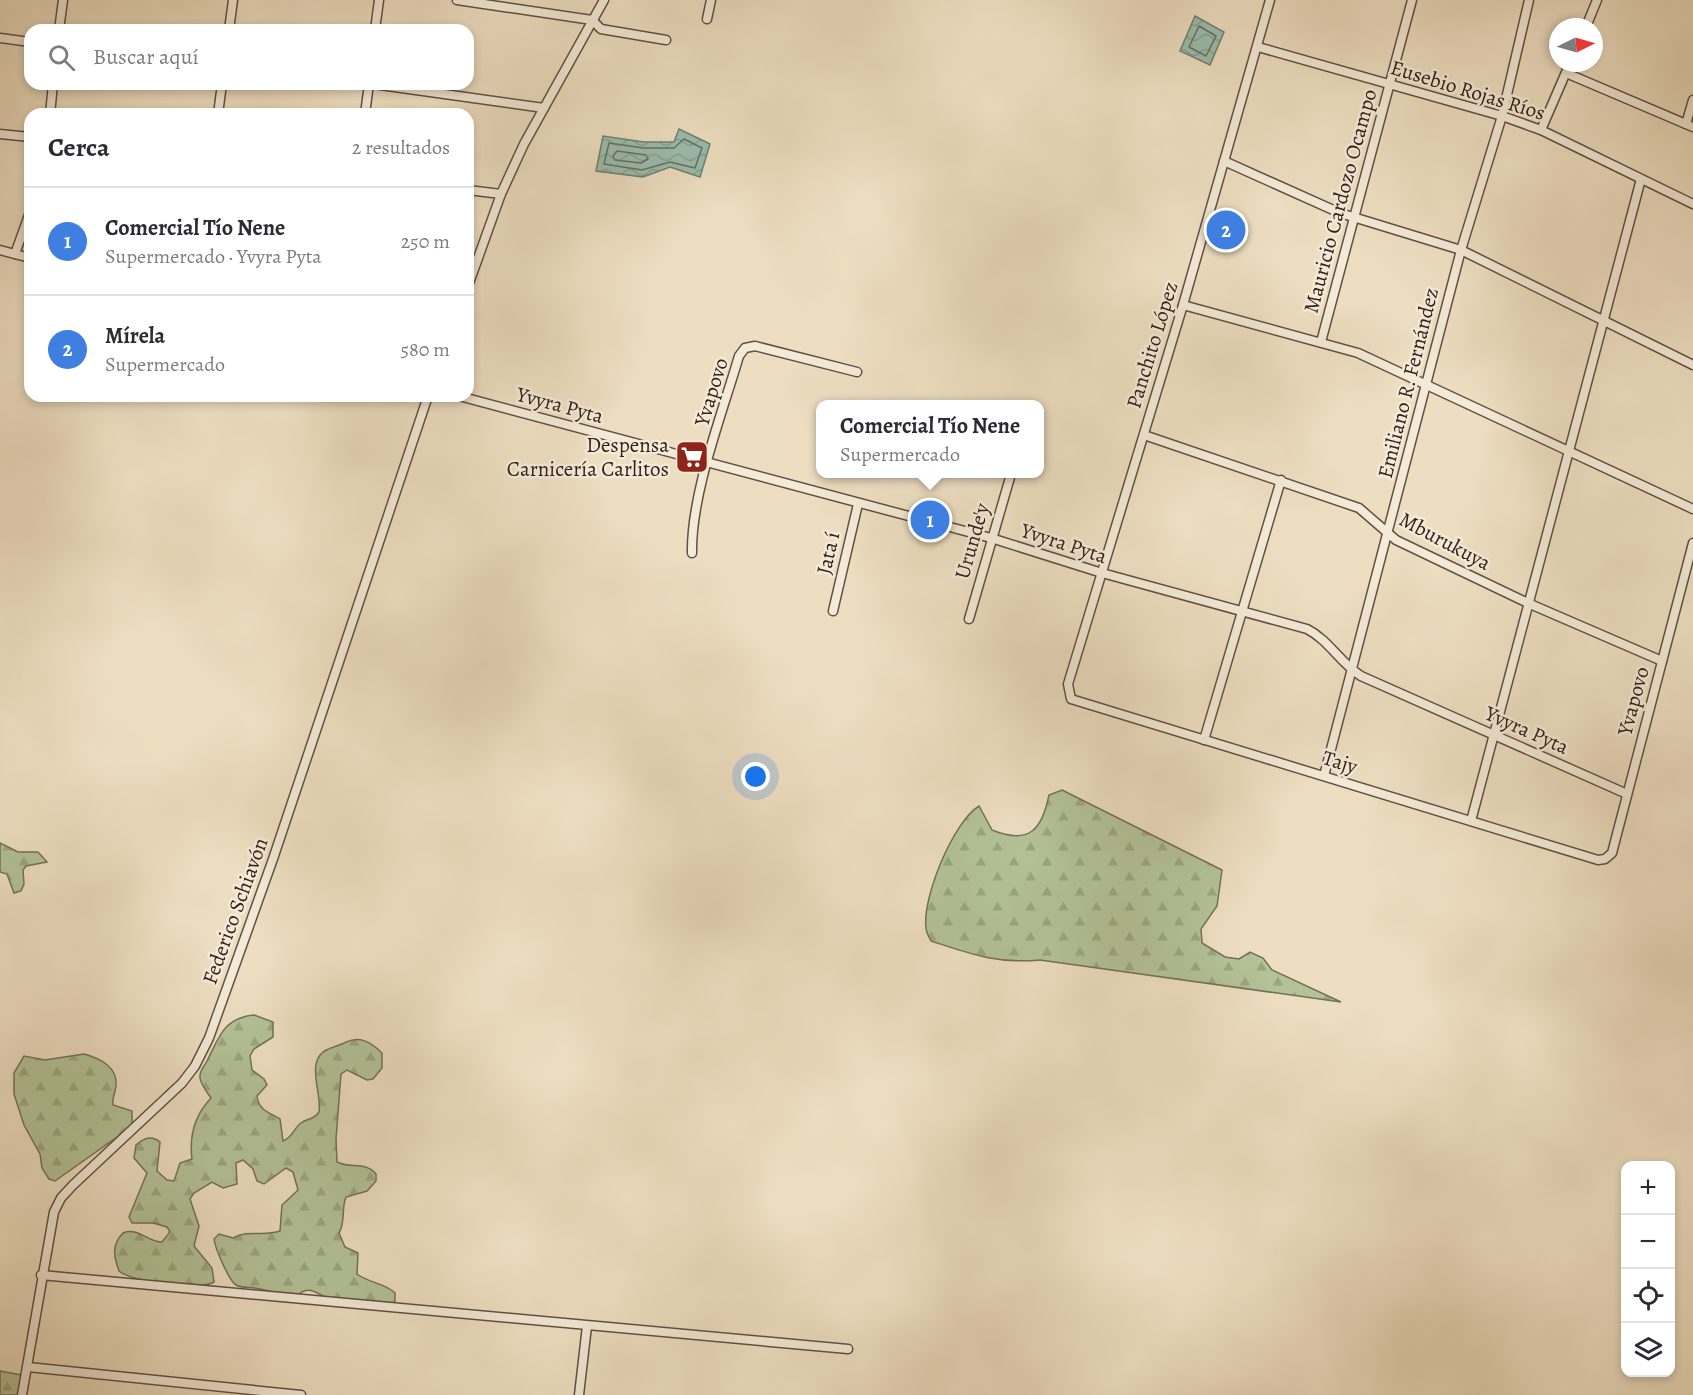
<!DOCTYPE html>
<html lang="es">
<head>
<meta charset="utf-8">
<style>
	body { margin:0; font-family:Alegreya,serif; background:#f7f7f7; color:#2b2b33 }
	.controls { position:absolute; right:18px; bottom:18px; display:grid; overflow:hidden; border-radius:12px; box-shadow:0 3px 9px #0003 }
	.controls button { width:54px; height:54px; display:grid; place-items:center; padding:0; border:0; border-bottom:2px solid #e1e1e2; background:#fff; color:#2b2b33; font:30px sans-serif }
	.compass { position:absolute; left:1549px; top:18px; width:54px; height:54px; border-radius:50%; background:#fff; box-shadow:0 3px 9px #0003; rotate:85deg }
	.you { position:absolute; left:756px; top:777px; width:21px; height:21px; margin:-15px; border:4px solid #fff; border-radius:50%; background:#1a73e8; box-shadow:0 0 0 9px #1a73e833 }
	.badge { display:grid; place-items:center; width:39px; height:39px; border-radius:50%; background:#8f2418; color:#fff; font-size:20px; font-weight:700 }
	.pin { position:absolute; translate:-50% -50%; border:3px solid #fff; box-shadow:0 2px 6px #0006 }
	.popup { position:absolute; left:816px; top:400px; width:228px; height:78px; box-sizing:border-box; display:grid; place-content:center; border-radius:12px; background:#fff; filter:drop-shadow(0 2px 4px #0005); font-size:20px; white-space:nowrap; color:#7c7c81 }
	.popup b { font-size:22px; color:#2b2b33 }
	.popup::after { content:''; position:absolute; left:50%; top:100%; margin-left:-12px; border:12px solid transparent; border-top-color:#fff }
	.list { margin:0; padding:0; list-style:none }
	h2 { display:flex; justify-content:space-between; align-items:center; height:78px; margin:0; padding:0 24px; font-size:26px }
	h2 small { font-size:20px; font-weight:400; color:#7c7c81 }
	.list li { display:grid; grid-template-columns:39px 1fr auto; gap:18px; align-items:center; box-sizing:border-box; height:108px; padding:0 24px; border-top:2px solid #e1e1e2 }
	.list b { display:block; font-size:22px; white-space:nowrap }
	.list p { margin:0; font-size:20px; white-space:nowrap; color:#7c7c81 }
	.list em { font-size:20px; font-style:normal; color:#7c7c81 }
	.icon { flex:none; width:33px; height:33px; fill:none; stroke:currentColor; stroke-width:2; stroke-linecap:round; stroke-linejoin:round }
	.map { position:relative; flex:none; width:1693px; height:1395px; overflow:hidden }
	.search { position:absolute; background:#fff; box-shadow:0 3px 9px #0003; left:24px; top:24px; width:450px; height:66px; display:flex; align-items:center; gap:15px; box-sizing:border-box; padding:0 21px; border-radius:18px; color:#7c7c81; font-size:22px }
	.panel { position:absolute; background:#fff; box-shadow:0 3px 9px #0003; left:24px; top:108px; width:450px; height:294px; border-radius:18px }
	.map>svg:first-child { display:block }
	.forest { fill:url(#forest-firs); stroke:#737258; stroke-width:1.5 }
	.water { fill:url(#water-waves); stroke:#717f72; stroke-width:1.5 }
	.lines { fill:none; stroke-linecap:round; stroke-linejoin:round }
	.shore { stroke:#666f64; stroke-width:1.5 }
	.street-casing { stroke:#625044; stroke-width:11 }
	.street { stroke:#f3ead7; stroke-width:8 }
	.labels { text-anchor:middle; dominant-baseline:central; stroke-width:5; stroke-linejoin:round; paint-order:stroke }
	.street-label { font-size:21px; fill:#33211a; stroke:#f3ead7 }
	.poi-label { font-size:21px; fill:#33211a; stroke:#f3ead7; text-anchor:end }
</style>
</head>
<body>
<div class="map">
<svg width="1693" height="1395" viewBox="0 0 1693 1395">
	<defs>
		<pattern id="forest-firs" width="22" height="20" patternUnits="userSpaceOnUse" patternTransform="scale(1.5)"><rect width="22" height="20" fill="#b3c297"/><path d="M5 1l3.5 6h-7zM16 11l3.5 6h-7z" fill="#9aa682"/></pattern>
		<pattern id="water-waves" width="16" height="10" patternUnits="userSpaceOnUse" patternTransform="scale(1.5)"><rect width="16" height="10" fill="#9abdad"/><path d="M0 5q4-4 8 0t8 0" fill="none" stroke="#85a294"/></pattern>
	</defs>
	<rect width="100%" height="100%" fill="#eddec1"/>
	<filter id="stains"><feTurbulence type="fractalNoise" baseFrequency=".00333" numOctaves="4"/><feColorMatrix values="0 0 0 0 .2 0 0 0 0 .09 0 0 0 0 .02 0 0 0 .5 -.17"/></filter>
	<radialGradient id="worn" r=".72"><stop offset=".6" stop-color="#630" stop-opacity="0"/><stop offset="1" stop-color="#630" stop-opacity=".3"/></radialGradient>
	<g class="forest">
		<path d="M1062 790 1222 870 1217 906 1201 929 1202 943 1225 957 1239 959 1250 952 1263 958 1272 970 1341 1002 1040 960C997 964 971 954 931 941 929 937 926 932 926 928 922 898 953 822 979 806L992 830C1029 845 1042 830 1049 795Z"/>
		<polygon points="0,843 18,852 38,852 47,862 26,866 23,870 24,884 21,891 14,893 7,874 0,872"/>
		<path d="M254 1015 273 1022V1037L254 1049 250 1056 252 1070 264 1079 267 1085 257 1096C259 1111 269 1112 280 1119L283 1141C293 1137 294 1128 301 1123 308 1118 314 1120 319 1112 322 1094 307 1065 323 1052 328 1048 338 1046 344 1043 359 1035 371 1042 382 1053V1068L373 1079 367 1080 347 1070 341 1074 336 1139 337 1162C350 1169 365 1161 376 1174V1181L367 1191 346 1197C341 1209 346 1221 339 1233L345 1247 358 1253 357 1274C369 1283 385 1283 395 1293V1301C393 1303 390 1306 387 1307 381 1309 342 1306 336 1303 322 1298 308 1280 296 1298 282 1296 269 1290 255 1288 249 1287 241 1288 236 1285 229 1281 215 1248 214 1239L219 1234 233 1238C249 1229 263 1237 280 1231L282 1205 298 1190 293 1172 286 1168 264 1184 257 1181 253 1169 243 1160 236 1163 237 1184 223 1188 212 1182 194 1193 190 1199 199 1226 194 1246 212 1268 214 1282C199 1291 132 1282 119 1271 114 1257 111 1245 123 1233 139 1227 147 1242 162 1242L170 1232 167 1227 153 1223H132L129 1217 147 1173 134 1158 136 1145C144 1138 151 1135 160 1142L157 1171 167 1180 174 1181 180 1163 192 1159C189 1136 195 1115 211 1098 207 1092 201 1085 200 1078 199 1071 204 1067 207 1061 219 1038 223 1018 254 1015Z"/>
		<path d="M84 1054C99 1058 118 1067 116 1086 115 1093 112 1098 113 1105L132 1111V1125H134L55 1181 49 1179 42 1168 40 1154 24 1125 14 1094V1073L24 1056 45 1060Z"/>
		<polygon points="0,1371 22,1375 18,1395 0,1395"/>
	</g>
	<g class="water">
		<polygon points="1195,16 1224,32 1210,65 1180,51"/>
		<polygon points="679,129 710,144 700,177 670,167 643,177 596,171 603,136 644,142 674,142"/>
	</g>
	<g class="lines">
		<g class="shore">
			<polygon points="1199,26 1216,36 1206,56 1189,47"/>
			<polygon points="684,139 702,148 695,168 670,162 642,170 604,164 609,143 643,148 674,148"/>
			<polygon points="617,151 646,155 648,159 641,163 615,160 613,156"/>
		</g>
		<g class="street-casing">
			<g id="street">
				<polyline points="457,0 592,20 601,29 666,40"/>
				<polyline points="1270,0 1183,305 1068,684 1071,699 1598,860 1605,859 1612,853 1693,543"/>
				<polyline points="707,19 711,0"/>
				<polyline points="1586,27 1597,0"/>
				<polyline points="59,30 63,0"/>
				<polyline points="229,30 233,0"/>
				<polyline points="375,30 379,0"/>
				<polyline points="0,38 30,42"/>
				<polyline points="1258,47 1502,116 1541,130 1693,204"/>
				<polyline points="1566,73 1693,127"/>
				<polyline points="373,84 544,108"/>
				<polyline points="50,114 53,84"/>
				<polyline points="218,114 222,84"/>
				<polyline points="365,114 369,84"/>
				<polyline points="1686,124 1693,100"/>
				<polyline points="1541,130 1570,63"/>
				<polyline points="0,134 30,137"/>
				<polyline points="1224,161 1340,213 1461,250 1693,365"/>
				<polyline points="468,190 501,194"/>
				<polyline points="0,250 30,258"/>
				<polyline points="15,254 30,212"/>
				<polyline points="468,286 501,194 524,144 604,0"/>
				<polyline points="1183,305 1358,353 1693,509"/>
				<polyline points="1321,342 1412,0"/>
				<path d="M459 396 991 538 1102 573 1307 629C1329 640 1340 663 1361 676L1627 794"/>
				<polyline points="1144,435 1359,508 1396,540 1530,604 1662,661"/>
				<path d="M692 553C691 494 722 414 739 356L745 348 755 346 857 372"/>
				<polyline points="833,611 858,504"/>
				<polyline points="969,619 1011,474"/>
				<polyline points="1204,740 1281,480"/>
				<polyline points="1324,776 1461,250 1502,116 1529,0"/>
				<polyline points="1471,821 1641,179"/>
				<polyline points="41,1275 848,1349"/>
				<polyline points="28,1367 301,1395"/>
				<polyline points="22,1395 54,1212 61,1198 73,1185 182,1083 195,1066 209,1038 273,859 428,396"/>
				<polyline points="579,1395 587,1326"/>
			</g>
		</g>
		<use href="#street" class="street"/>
	</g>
	<defs>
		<g id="supermarket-square" transform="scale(1.725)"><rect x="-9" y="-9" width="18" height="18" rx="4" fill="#8f2418" stroke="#f3ead7"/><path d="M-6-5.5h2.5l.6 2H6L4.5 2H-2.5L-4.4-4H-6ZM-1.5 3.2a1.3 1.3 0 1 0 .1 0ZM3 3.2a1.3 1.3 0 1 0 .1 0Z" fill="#fff"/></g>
	</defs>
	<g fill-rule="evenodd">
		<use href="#supermarket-square" x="692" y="457"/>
	</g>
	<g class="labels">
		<g class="street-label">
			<text transform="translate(1468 90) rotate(17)">Eusebio Rojas Ríos</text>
			<text transform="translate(1340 201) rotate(-75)">Mauricio Cardozo Ocampo</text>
			<text transform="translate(1152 345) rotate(-73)">Panchito López</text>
			<text transform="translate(1408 383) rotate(-76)">Emiliano R. Fernández</text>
			<text transform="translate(711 392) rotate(-73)">Yvapovo</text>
			<text transform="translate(560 405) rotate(15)">Yvyra Pyta</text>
			<text transform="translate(972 541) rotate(-74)">Urunde'y</text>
			<text transform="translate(1445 541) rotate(28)">Mburukuya</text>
			<text transform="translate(1064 543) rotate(18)">Yvyra Pyta</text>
			<text transform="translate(828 553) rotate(-77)">Jata í</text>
			<text transform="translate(1633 701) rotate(-75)">Yvapovo</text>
			<text transform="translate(1527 730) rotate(24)">Yvyra Pyta</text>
			<text transform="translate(1340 762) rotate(17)">Tajy</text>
			<text transform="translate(235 911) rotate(-70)">Federico Schiavón</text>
		</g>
		<g class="poi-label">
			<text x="669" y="445">Despensa<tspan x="669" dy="24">Carnicería Carlitos</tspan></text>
		</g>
	</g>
	<rect width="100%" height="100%" filter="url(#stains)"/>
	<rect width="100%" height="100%" fill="url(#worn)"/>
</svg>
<div class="controls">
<button>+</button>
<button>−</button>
<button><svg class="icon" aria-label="locate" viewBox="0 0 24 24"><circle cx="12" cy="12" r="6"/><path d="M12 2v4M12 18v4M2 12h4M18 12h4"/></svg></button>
<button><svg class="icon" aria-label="layers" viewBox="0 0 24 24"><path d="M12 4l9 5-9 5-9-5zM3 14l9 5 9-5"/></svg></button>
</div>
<svg class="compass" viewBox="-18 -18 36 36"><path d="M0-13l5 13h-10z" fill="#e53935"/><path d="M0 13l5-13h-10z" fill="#7c7c81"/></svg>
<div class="you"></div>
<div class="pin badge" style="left:930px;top:520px;background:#3f7fe0">1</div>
<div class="popup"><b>Comercial Tío Nene</b>Supermercado</div>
<div class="pin badge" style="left:1226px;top:230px;background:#3f7fe0">2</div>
<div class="search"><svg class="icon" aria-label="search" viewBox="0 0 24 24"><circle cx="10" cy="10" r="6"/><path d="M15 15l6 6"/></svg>Buscar aquí</div>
<section class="panel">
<h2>Cerca<small>2 resultados</small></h2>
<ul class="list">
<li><span class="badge" style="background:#3f7fe0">1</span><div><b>Comercial Tío Nene</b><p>Supermercado · Yvyra Pyta</p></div><em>250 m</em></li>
<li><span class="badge" style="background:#3f7fe0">2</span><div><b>Mírela</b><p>Supermercado</p></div><em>580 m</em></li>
</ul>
</section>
</div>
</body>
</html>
